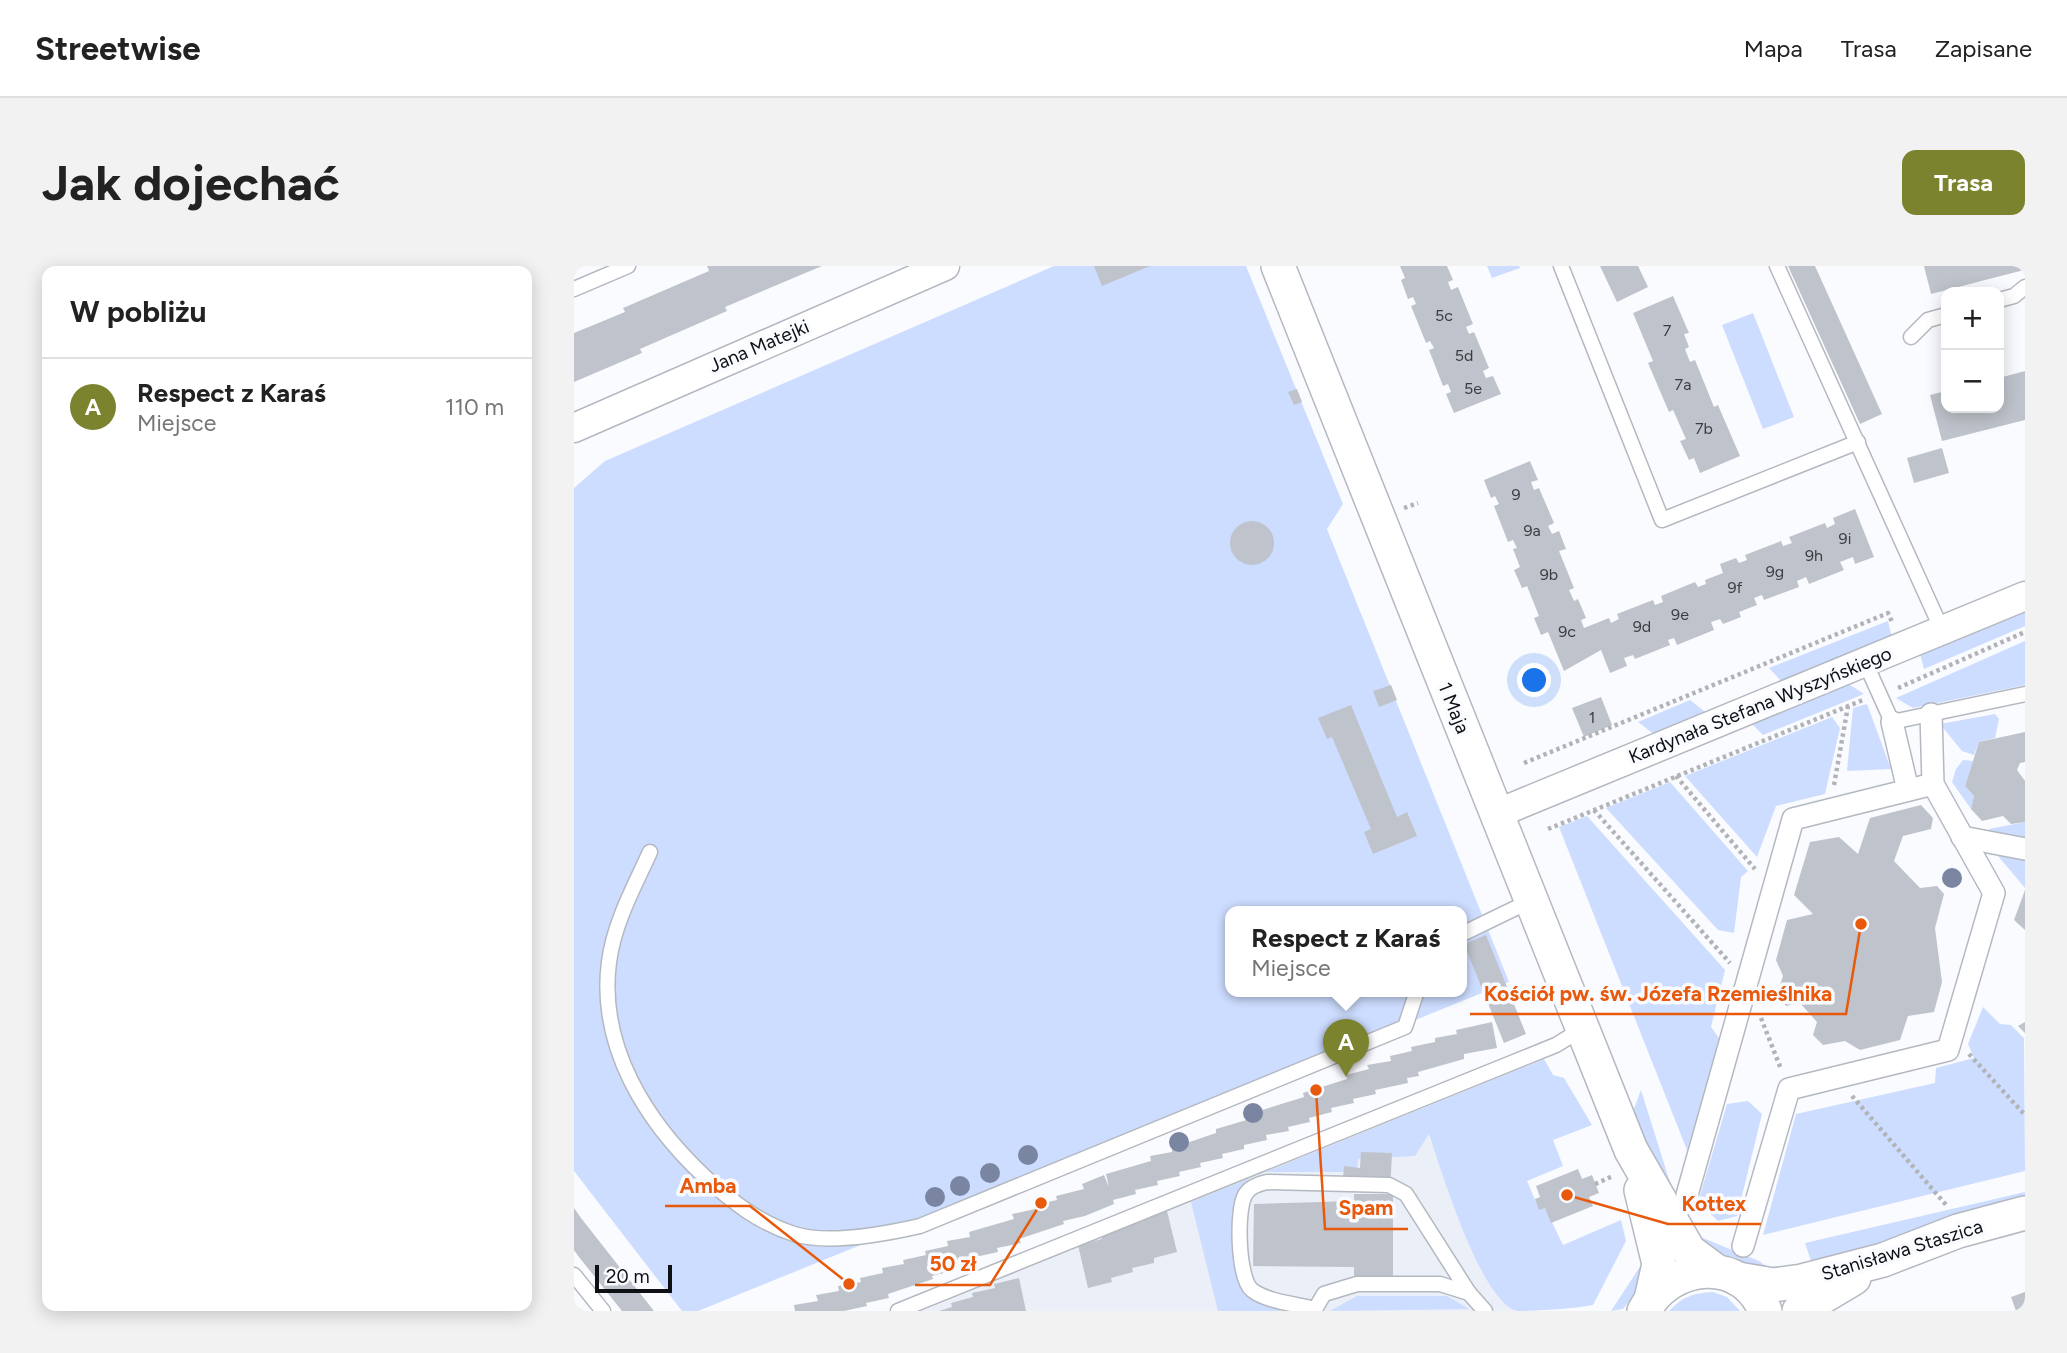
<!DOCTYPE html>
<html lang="pl">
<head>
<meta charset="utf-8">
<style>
	body { margin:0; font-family:Figtree,sans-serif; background:#f2f2f2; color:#222 }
	.controls { position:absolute; right:21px; top:21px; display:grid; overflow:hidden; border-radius:14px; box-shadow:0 4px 18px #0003 }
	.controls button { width:63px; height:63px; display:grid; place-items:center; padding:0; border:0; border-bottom:2px solid #e0e0e0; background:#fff; color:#222; font:35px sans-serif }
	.scale { position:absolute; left:21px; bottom:18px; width:77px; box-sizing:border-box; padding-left:7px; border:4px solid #0e1013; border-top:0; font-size:19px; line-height:24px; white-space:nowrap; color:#0e1013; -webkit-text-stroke:5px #fafbff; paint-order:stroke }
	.you { position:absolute; left:961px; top:415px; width:24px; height:24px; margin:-18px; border:5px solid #fff; border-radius:50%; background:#1a73e8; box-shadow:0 0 0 10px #1a73e833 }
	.badge { display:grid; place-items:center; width:46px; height:46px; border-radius:50%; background:#7b832f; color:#fff; font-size:23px; font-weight:700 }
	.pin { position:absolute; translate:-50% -58px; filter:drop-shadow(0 2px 4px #0008) }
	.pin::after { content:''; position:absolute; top:37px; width:24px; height:21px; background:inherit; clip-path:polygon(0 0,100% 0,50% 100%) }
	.popup { position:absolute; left:651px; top:640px; width:242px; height:91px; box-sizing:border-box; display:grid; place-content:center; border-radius:14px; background:#fff; filter:drop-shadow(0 2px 5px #0005); font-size:23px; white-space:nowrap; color:#767676 }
	.popup b { font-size:26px; color:#222 }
	.popup::after { content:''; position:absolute; left:50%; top:100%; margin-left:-14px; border:14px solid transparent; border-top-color:#fff }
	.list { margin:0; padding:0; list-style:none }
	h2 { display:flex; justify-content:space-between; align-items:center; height:91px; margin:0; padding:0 28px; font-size:30px }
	h2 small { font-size:23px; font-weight:400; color:#767676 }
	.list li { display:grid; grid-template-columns:46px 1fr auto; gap:21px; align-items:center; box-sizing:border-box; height:98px; padding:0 28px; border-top:2px solid #e0e0e0 }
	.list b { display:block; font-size:26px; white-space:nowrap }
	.list p { margin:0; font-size:23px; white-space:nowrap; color:#767676 }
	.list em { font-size:23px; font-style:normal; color:#767676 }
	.map { position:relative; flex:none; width:1451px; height:1045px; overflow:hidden; border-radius:14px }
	header { display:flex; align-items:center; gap:42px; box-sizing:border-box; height:98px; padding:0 35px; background:#fff; border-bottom:2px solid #e0e0e0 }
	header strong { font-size:33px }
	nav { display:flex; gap:38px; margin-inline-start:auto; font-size:24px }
	.intro { display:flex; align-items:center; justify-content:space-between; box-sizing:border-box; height:168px; padding:0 42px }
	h1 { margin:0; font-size:49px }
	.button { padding:18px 32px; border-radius:14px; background:#7b832f; color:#fff; font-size:24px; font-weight:700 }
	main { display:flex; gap:42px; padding:0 42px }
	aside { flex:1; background:#fff; border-radius:14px; box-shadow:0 4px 18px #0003 }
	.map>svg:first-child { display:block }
	.built { fill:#eaeff8 }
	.green { fill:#cdddff; fill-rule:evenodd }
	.building { fill:#bfc3cb }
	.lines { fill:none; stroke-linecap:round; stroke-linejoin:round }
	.service-casing { stroke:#b4b8c0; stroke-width:17 }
	.pedestrian-casing { stroke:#b4b8c0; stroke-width:24 }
	.minor-casing { stroke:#b4b8c0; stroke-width:31 }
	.tertiary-casing { stroke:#b4b8c0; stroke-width:36 }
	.path { stroke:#b2b3b7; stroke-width:4.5; stroke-dasharray:3.5 3.5; stroke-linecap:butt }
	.service { stroke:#fff; stroke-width:14 }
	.pedestrian { stroke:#fff; stroke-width:21 }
	.minor { stroke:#fff; stroke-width:28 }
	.tertiary { stroke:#fff; stroke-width:33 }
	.tree { fill:#7a85a2 }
	.labels { text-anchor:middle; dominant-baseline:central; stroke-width:7; stroke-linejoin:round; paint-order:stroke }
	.number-label { font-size:16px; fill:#3a3d41 }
	.street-label { font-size:19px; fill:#0e1013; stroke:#fafbff }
	.leader { fill:none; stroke:#e8590c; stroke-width:2.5 }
	.callout-dot { fill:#e8590c; stroke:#fafbff; stroke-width:2.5 }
	.callout-label { font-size:21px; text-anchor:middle; font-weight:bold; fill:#e8590c; stroke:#fafbff; stroke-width:7; stroke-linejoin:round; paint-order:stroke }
</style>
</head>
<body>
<header>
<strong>Streetwise</strong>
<nav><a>Mapa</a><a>Trasa</a><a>Zapisane</a></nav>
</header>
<div class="intro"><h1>Jak dojechać</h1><a class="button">Trasa</a></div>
<main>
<aside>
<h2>W pobliżu<small></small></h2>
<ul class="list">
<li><span class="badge">A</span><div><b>Respect z Karaś</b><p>Miejsce</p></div><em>110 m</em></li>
</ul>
</aside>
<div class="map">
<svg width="1451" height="1045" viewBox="0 0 1451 1045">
	<rect width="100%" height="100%" fill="#fafbff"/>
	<polygon class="built" points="846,843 926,1034 942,1045 348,1045"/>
	<g class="green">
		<path d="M480 0H672L769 238 753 263 935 716 124 1045H108L0 905V222L31 195ZM656 645H888V725H656Z"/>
		<polygon points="913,0 945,0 946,2 918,12"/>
		<polygon points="1179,47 1220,151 1189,163 1148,59"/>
		<polygon points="1451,344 1451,360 1350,403 1346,388"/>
		<polygon points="1314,355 1318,372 1209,417 1195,402"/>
		<polygon points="1451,375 1451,419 1339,442 1322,432"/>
		<polygon points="1273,417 1290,428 1189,469 1178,458"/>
		<polygon points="1116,434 1134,448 1081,469 1064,456"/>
		<polygon points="1293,438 1317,503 1273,505 1279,442"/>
		<polygon points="1421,448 1425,453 1421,472 1405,476 1400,489 1388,485 1366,458"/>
		<polygon points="1258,451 1266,462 1251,528 1202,540 1183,591 1111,510"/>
		<polygon points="1389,494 1399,495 1391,520 1400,530 1397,543 1378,516 1382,503"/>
		<polygon points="1096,516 1174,605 1167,611 1160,667 1144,664 1032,542"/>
		<polygon points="1013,550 1151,704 1137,761 1147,775 1113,884 985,561"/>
		<polygon points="1451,556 1451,576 1419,571 1415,563"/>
		<polygon points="1419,584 1451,591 1451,622"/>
		<polygon points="1409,741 1426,758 1437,759 1450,772 1451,905 1189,969 1222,848 1361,817 1362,802 1400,792 1394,778"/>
		<path d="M970 793 979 809 990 812 1018 859 979 874 989 900 953 915 965 943 971 942 989 979 1047 954 1052 975 1019 1039C996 1043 966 1045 943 1045 907 1036 867 904 855 868L841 890 784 893 783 906H692Z"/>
		<polygon points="1067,824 1104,942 1058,848"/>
		<polygon points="1174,835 1188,848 1163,950 1144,955 1124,936 1153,838"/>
		<path d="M674 913C652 941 657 986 665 1018L707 1045H644L617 936Z"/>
		<polygon points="1451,926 1451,930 1239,1001 1231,977"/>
		<polygon points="1124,970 1185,995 1208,1011 1178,1006 1159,991 1134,986"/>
		<polygon points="1071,993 1070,1016 1049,1043 1037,1045"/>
		<path d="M1139 1026 1153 1031 1166 1045H1095C1108 1031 1119 1027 1139 1026Z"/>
		<polygon points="783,1030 873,1030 895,1043 756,1045"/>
	</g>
	<g class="building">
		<polygon points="133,0 248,0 151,41 153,45 66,83 68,87 0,116 0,67 51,46 49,42 135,5"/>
		<polygon points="520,0 576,0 528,20"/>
		<polygon points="826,0 873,0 879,14 874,16 877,24 884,21 899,58 892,61 895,68 900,66 915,102 909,105 912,112 919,110 927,128 880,147 872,128 877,126 874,118 869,120 855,84 860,82 856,75 852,77 837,40 842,38 839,31 834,33 827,14 831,12"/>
		<polygon points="1026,0 1064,0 1074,21 1043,36"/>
		<polygon points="1214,0 1241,0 1308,148 1286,158"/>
		<polygon points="1350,0 1449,0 1450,4 1357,28"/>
		<polygon points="1099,30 1115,67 1110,68 1115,81 1111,83 1116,96 1121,94 1140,141 1144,139 1166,190 1126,207 1120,192 1115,194 1106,175 1112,173 1099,144 1095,146 1074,97 1079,95 1059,47"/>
		<polygon points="1451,105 1451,154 1368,175 1356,129 1372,125 1372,142 1425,142 1425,112"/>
		<polygon points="723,123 728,136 720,139 714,126"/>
		<polygon points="1368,182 1375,207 1340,217 1333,192"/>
		<polygon points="956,195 964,214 957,216 960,224 965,222 980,257 974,260 978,268 985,265 992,283 985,285 1000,322 995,324 1000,335 1004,333 1012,352 1007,354 1010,362 1035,352 1037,357 1045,353 1043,348 1079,334 1081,339 1089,336 1087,330 1121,316 1124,321 1132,318 1131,314 1149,307 1146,298 1162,292 1165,297 1173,294 1171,289 1207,275 1209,280 1218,277 1215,271 1251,257 1253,262 1261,258 1259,252 1281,243 1300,291 1281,298 1279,291 1266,296 1270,304 1235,318 1232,311 1223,315 1225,321 1190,334 1188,329 1180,332 1183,339 1165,346 1167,351 1149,358 1146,353 1137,356 1140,364 1103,379 1100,372 1094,374 1096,379 1061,393 1059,389 1050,392 1053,400 1036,407 1027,384 990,405 974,366 967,369 960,352 965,350 953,320 948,322 940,304 946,301 939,283 943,282 939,274 934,276 920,240 925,238 921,230 917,232 910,214"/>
		<circle cx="678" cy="277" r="22"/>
		<polygon points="817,419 823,434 805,441 799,425"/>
		<polygon points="1027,431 1038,459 1010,471 998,442"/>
		<polygon points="777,439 823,551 833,546 843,570 799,588 790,566 797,563 758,471 753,473 744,452"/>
		<polygon points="1451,466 1451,496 1446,497 1443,504 1451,515 1451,556 1437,558 1429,550 1408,555 1397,543 1400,530 1391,520 1405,476"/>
		<polygon points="1347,539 1359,552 1357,563 1329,570 1320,595 1346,622 1363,620 1370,628 1361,662 1368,716 1360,746 1334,750 1326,774 1286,784 1271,775 1249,779 1239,769 1243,756 1226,737 1212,740 1203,728 1209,710 1202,694 1213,654 1239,648 1220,629 1236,576 1265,571 1284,588 1296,552"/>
		<polygon points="1451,624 1451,664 1440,654"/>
		<polygon points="912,669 952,768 930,777 890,678"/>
		<polygon points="918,756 923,782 890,788 890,793 844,806 845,810 833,812 834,817 801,824 802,828 779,833 780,837 757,842 758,846 735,852 736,856 714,861 715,865 692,869 693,874 670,879 670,883 648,888 649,892 626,897 627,901 605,906 606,910 583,915 584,919 561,924 562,928 539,934 540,938 511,950 489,955 490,958 445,973 447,977 423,982 424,986 401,991 403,995 379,1000 381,1004 358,1010 359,1013 314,1028 315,1032 292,1037 293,1040 270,1045 221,1045 220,1039 244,1035 242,1029 265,1025 264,1020 287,1016 286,1012 309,1007 308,1002 330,998 329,994 352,989 351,985 374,980 373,975 396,971 395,966 440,953 438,948 461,943 460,939 483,934 482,930 510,923 508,918 530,909 535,921 532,908 577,895 576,890 598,886 598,882 642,867 642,863 686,850 685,845 730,831 729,827 773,813 772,809 795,803 793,799 817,795 816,790 838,785 837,781 861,776 861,772 883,768 882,764"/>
		<polygon points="1451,756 1451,767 1444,760"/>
		<polygon points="787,886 818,887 816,926 768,925 770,900 786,902"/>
		<polygon points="1004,903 1008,913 1018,909 1025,927 1015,931 1019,940 977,957 971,942 965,944 961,933 966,931 962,920"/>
		<polygon points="780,928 819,928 819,1015 780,1012 780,1001 679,1000 680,938 780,935"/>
		<polygon points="0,942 7,952 80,1045 48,1045 5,991 0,984"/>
		<polygon points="593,945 603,986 580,992 580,997 558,1002 559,1006 537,1012 538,1016 514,1022 504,979 528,973 527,969 549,963 548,960 570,955 569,950"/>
		<polygon points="445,1012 452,1045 365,1045 378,1041 377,1037 399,1031 398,1027 421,1022 420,1018"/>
		<polygon points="1451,1026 1451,1045 1442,1045 1437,1031"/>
	</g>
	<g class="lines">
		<g class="service-casing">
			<g id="service">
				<polyline points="987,0 1088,254 1284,176"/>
				<polyline points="1203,0 1368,364"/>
				<polyline points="0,23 54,0"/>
				<polyline points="1425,34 1440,30 1451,21"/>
				<polyline points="1337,71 1354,54 1372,49"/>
				<polyline points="1291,396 1318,456 1451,428"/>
				<path d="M76 586C60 621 40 657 35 696 24 780 72 856 131 911 157 935 185 957 220 968 255 979 311 968 346 960L831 761 843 725"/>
				<polyline points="888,668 956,635"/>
				<polyline points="0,1009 29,1045"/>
				<path d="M741 1043C723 1038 693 1036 678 1024 664 1013 662 945 671 929 675 921 684 918 693 916L815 919 832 928 895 1027"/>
				<polyline points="324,1045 982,779 1008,763"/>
				<polyline points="740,1045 750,1028 783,1018 866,1018 895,1027 911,1045"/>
			</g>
		</g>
		<g class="pedestrian-casing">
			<g id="pedestrian">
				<polyline points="1318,456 1334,524"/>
				<polyline points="1388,571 1451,583"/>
				<polyline points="1113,929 1219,553 1359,518"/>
				<polyline points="1169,980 1215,823 1374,784 1420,627 1359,518 1357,448"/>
			</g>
		</g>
		<g class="minor-casing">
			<g id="minor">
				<polyline points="0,162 371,0"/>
				<polyline points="922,548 1451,330"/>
			</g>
		</g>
		<g class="tertiary-casing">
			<g id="tertiary">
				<polyline points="704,0 1057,884 1115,985 1142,1005"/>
				<polyline points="1067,924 1085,998 1077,1033"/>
				<polyline points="1164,1013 1199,1019 1228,1015 1309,994 1384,965 1451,947"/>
				<path d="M1070 1045C1096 996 1168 988 1191 1045"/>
				<polyline points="1225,1045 1280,1012"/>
			</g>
		</g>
		<g class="path">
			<polyline points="830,242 844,237"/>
			<polyline points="1324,422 1451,366"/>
			<polyline points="950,497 1314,347 1319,358"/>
			<polyline points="1102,510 1181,603"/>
			<polyline points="1260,519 1274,440"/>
			<polyline points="1020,544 1156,697"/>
			<polyline points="974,563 1289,434"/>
			<polyline points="1187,752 1207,803"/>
			<polyline points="1395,788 1451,849"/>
			<polyline points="1278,830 1373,940"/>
			<polyline points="1021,918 1039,910"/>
		</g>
		<use href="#service" class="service"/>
		<use href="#pedestrian" class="pedestrian"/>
		<use href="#minor" class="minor"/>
		<use href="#tertiary" class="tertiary"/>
	</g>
	<g class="tree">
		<circle cx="1378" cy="612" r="10"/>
		<circle cx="679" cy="847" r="10"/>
		<circle cx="605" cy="876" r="10"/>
		<circle cx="454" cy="889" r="10"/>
		<circle cx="416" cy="907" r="10"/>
		<circle cx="386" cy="920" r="10"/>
		<circle cx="361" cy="931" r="10"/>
	</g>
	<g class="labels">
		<g class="number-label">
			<text x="870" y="49">5c</text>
			<text x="1093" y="64">7</text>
			<text x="890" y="89">5d</text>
			<text x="1109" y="118">7a</text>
			<text x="899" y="122">5e</text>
			<text x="1130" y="162">7b</text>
			<text x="942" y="228">9</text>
			<text x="958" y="264">9a</text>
			<text x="1271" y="272">9i</text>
			<text x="1240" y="289">9h</text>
			<text x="1201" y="305">9g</text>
			<text x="975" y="308">9b</text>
			<text x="1161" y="321">9f</text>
			<text x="1106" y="348">9e</text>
			<text x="1068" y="360">9d</text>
			<text x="993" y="365">9c</text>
			<text x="1018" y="451">1</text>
		</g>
		<g class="street-label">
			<text transform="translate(185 80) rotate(-23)">Jana Matejki</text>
			<text transform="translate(1186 439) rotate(-22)">Kardynała Stefana Wyszyńskiego</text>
			<text transform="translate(880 442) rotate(68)">1 Maja</text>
			<text transform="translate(1328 984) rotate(-17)">Stanisława Staszica</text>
		</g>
	</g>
	<path class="leader" d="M1287 658L1272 748H896M275 1018L176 940H91M993 929L1094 958H1187M742 824L751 963H834M467 937L416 1019H341"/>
	<g class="callout-dot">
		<circle cx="1287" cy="658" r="7"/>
		<circle cx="275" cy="1018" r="7"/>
		<circle cx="993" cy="929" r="7"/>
		<circle cx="742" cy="824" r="7"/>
		<circle cx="467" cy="937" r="7"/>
	</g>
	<g class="callout-label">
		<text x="1084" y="735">Kościół pw. św. Józefa Rzemieślnika</text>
		<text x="134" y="927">Amba</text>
		<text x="1140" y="945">Kottex</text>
		<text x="792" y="949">Spam</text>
		<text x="379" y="1005">50 zł</text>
	</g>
</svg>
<div class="controls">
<button>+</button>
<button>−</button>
</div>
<div class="scale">20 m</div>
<div class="you"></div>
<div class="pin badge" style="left:772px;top:811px">A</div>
<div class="popup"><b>Respect z Karaś</b>Miejsce</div>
</div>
</main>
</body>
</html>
